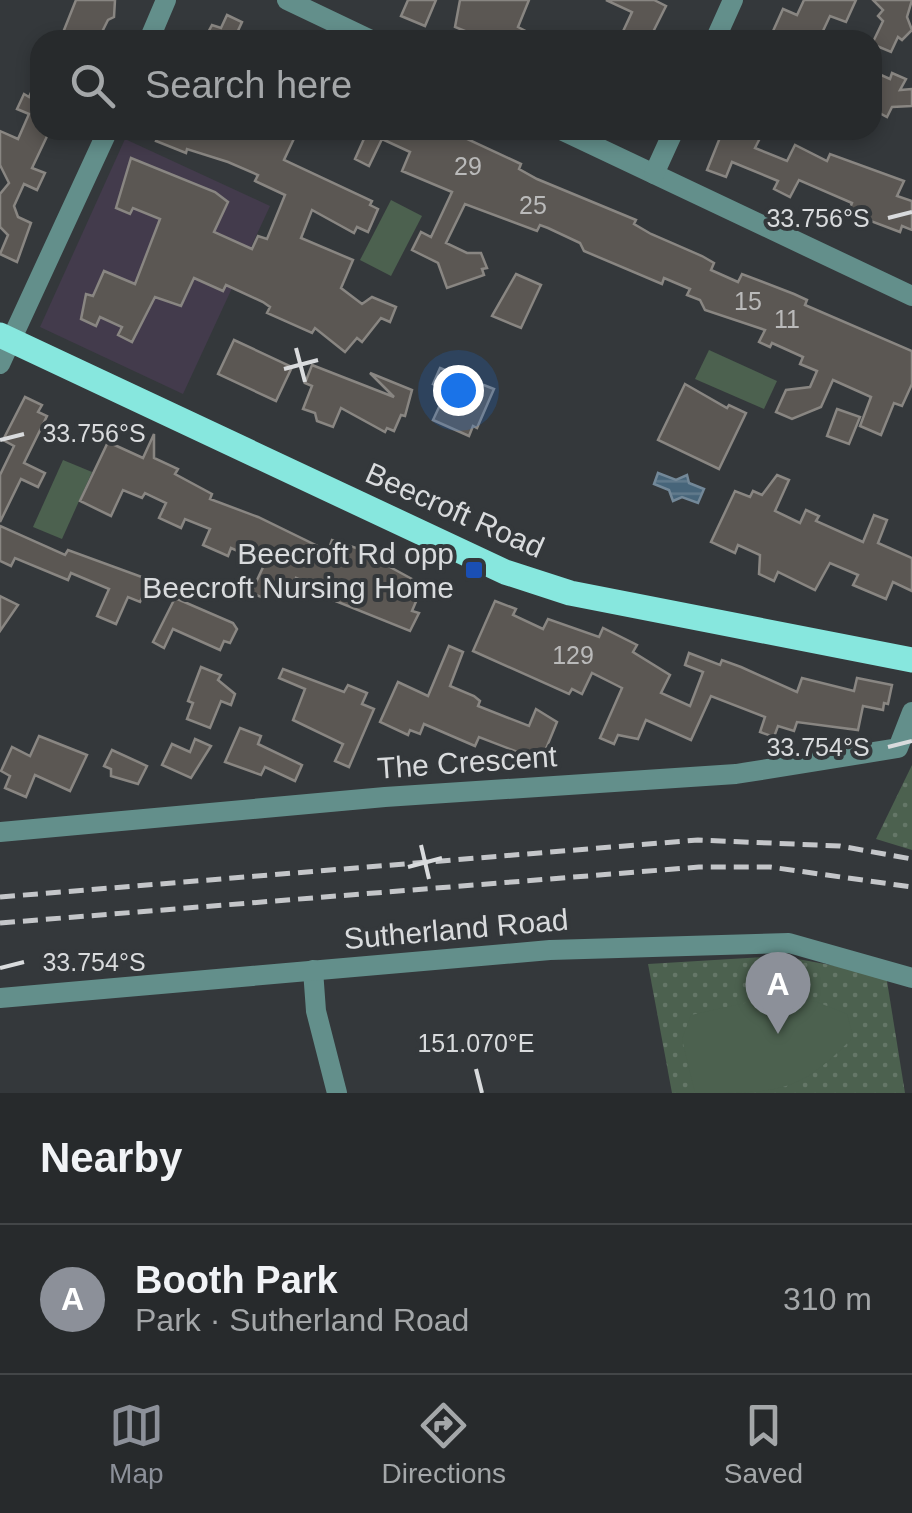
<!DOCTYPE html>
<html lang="en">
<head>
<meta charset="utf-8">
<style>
	body { margin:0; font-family:Helvetica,sans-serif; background:#333638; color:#f1f3f6 }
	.you { position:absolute; left:458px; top:390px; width:35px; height:35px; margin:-25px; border:8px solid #fff; border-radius:50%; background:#1a73e8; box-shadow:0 0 0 15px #1a73e833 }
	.badge { display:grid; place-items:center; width:65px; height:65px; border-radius:50%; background:#8c9099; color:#fff; font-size:32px; font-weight:700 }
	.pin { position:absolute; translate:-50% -82px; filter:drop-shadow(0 2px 5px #0008) }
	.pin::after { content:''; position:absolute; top:52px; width:35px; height:30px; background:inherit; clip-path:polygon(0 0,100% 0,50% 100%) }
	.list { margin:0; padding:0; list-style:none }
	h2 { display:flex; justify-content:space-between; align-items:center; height:130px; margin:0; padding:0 40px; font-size:42px }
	h2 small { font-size:32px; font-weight:400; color:#a4a7a9 }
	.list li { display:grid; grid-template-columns:65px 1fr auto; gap:30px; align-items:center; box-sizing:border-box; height:150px; padding:0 40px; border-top:2px solid #434648 }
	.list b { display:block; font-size:38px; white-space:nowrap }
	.list p { margin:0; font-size:32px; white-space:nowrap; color:#a4a7a9 }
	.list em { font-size:32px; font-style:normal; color:#a4a7a9 }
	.icon { flex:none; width:55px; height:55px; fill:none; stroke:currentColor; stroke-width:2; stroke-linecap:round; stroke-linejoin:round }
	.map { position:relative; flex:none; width:912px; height:1093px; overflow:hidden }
	.search { position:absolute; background:#272a2c; box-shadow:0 5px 15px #0003; left:30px; right:30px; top:30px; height:110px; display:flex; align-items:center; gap:25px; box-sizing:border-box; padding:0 35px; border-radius:30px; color:#a4a7a9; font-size:38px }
	.sheet { height:280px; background:#272a2c }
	nav { display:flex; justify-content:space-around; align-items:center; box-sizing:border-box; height:140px; border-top:2px solid #434648; background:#272a2c; font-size:28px; color:#a4a7a9 }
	nav a { display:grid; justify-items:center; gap:5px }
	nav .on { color:#8c9099 }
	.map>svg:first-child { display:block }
	.commercial { fill:#433b4c }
	.park { fill:url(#park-dots) }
	.pitch { fill:#4c614f }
	.water { fill:url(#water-rules); stroke:#738898; stroke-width:2.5 }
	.building { fill:#5b5753; stroke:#898682; stroke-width:2.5 }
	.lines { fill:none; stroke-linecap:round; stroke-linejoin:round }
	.minor { stroke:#638f8b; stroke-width:20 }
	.major { stroke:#87e7de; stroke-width:25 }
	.rail { stroke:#c4c6c9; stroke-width:5; stroke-dasharray:15 8; stroke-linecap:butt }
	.ticks { fill:none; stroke:#d9dbdd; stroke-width:4 }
	.transit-dot { fill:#1a4fb4; stroke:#34383b; stroke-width:4 }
	.labels { text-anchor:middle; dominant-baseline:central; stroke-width:8; stroke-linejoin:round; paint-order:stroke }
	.number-label { font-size:25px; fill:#bababa }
	.street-label { font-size:30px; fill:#d9dbdd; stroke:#34383b }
	.poi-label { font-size:30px; fill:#d9dbdd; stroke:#34383b; text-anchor:end }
	.ticks-label { font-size:25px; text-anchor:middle; fill:#d9dbdd; stroke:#34383b; stroke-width:8; stroke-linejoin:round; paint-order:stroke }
</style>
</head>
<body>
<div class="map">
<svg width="912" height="1093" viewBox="0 0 912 1093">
	<defs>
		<pattern id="park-dots" width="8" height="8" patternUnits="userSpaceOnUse" patternTransform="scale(2.5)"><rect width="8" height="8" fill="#4c614f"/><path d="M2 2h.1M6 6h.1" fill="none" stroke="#657768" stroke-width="1.8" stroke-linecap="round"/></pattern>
		<pattern id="water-rules" width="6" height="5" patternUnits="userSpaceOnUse" patternTransform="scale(2.5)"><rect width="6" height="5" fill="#47657a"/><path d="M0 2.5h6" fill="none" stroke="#617a8c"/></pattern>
	</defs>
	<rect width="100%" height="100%" fill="#34383b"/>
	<polygon class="commercial" points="125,139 270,206 183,394 40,327"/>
	<g class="park">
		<polygon points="912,765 912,850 876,839"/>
		<polygon points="781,956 886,975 905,1093 672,1093 648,964"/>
	</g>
	<g class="pitch">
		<polygon points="391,200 422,216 391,276 360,260"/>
		<polygon points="709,350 777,381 764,409 695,379"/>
		<polygon points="63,460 92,472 62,539 33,527"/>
		<path d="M772 997 817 1002 847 1014 853 1037C800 1093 780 1093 695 1093L682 1039 691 1015Z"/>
	</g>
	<polygon class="water" points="658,473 676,480 687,475 689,483 704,489 698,503 682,497 673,501 669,490 654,484"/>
	<g class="building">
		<polygon points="76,0 115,0 114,17 108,20 98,40 60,40"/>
		<polygon points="408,0 436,0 425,26 401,16"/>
		<polygon points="460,0 529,0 518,27 543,40 487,40 455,27"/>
		<polygon points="606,0 654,0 666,6 649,40 619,40 632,12"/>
		<polygon points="804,0 856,0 846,22 830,16 822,33 802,32 798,40 769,40 783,9 797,15"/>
		<polygon points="873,0 912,0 907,17 912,30 902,40 898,37 891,52 872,44 883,21 878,16 883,10"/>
		<polygon points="227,15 242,22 236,35 248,40 204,40 212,25 221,28"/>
		<polygon points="872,71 890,79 892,73 906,79 900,90 912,89 912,106 892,107 887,117 872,109"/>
		<polygon points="40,73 40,130 50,130 32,168 45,173 37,190 24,184 14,206 18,217 31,223 17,262 0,254 8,235 0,227 0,194 9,183 0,165 0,131 18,139 29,114 17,109 24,94 29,97"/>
		<polygon points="161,130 298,130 284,160 372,201 370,205 378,209 368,232 357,227 354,233 312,210 301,238 353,260 341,288 362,304 372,297 396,307 390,322 381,318 362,342 357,338 345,352 315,328 312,333 267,313 270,307 263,302 226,285 223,291 194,278 181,306 155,297 132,342 118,335 122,327 100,317 96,326 81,319 86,294 93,296 104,271 135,284 160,219 133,208 130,214 116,208 131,158 215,192 228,202 214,232 252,249 258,236 267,239 285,195 255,181 258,175 228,162 187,149 186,153 156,141"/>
		<polygon points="362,130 448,130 521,164 519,169 537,179 636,220 634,224 651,234 702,256 714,263 711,270 738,282 742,274 794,294 807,300 805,305 912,351 912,384 902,406 894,403 881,435 860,426 871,397 833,380 821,407 792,419 776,412 786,390 810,387 817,371 800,364 803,357 772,343 770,347 759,342 765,330 705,310 700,300 687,295 690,289 664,278 662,284 584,251 580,243 548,228 540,225 537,231 465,204 446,243 467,253 481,253 487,268 482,269 484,275 447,288 438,263 412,250 421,232 431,237 452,192 402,171 410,152 382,139 369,166 355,159 367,132"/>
		<polygon points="723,130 764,130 755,148 787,161 795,145 827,161 830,154 904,181 897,196 912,201 912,230 902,226 900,232 871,221 869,226 848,213 852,203 799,180 790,197 774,189 778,181 732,162 726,177 707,170"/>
		<polygon points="516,274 541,285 521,328 492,316"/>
		<polygon points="234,340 292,367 276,401 218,374"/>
		<polygon points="312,365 394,397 370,373 412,390 405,416 401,415 394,431 387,428 385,432 341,408 333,427 317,421 315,413 303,409 312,386 305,383"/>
		<polygon points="440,368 494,389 477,428 473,426 469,436 433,420 447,390 433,384"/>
		<polygon points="685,384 727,408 729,405 746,413 719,469 658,440"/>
		<polygon points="25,397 42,405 38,412 47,416 24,463 45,473 38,487 21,479 0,522 0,475 14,446 3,440"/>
		<polygon points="837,409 860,417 849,444 827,436"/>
		<polygon points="154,434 154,458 178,469 175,474 212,494 210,499 258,517 328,551 332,540 393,560 390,567 423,585 412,611 419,613 410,631 318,594 320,588 296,578 288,597 270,589 266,599 251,593 265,563 231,548 228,556 203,545 210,529 185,519 181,528 159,518 166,503 145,493 142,498 123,490 111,516 80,501 108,442 143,458"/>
		<polygon points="777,475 789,480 775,511 800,523 806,510 819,516 816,521 863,542 874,515 887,520 878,543 912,558 912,591 893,582 886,599 853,585 858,575 830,563 815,590 778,572 774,581 759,574 760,555 738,545 735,553 711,542 735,491 750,497 753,491 762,495"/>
		<polygon points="0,526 65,555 68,550 150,580 140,602 128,597 116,624 97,616 109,589 71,573 68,580 15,558 11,566 0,561"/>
		<polygon points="0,596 18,605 0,631"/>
		<polygon points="175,598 233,623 237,629 230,643 224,641 220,650 173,629 164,648 153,642"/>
		<polygon points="495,601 516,609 513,615 543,629 548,619 599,637 603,628 637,645 633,652 670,675 661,693 690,706 703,672 685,665 689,653 720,665 722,660 741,667 797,692 802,678 854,691 857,678 892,685 888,704 884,703 883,710 863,706 858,730 797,722 794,731 778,726 774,737 760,732 765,717 711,696 691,740 646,720 638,739 618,735 614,744 600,738 622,688 592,673 582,694 572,689 569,694 473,651"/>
		<polygon points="449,646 463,652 450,686 474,696 480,701 478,706 529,726 536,709 557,722 541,761 479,737 475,746 424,724 420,734 410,730 408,735 380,722 398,682 428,696"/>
		<polygon points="201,667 221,675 218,680 235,694 231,705 221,701 210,728 187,719 193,703 188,701"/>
		<polygon points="283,669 344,692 348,685 367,693 362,704 374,709 349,767 335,761 343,744 293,720 305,689 279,678"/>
		<polygon points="240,728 261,736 258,744 302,765 295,781 265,767 261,775 225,762"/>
		<polygon points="39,736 87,755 70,791 35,775 26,797 5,788 10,776 1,771 12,747 30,756"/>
		<polygon points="195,739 211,746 191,778 162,765 172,744 190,752"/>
		<polygon points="112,750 147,766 138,784 111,776 111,769 104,766"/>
	</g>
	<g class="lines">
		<g class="minor">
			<polyline points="287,0 371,40"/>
			<polyline points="149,40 166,0"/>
			<polyline points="715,40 733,0"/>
			<polyline points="561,130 912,296"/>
			<polyline points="654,174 674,130"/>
			<polyline points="0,364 108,130"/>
			<polyline points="0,832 385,797 736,774 898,748 912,712"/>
			<polyline points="313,970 316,1011 337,1093"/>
			<polyline points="0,998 550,950 789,943 912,978"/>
		</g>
		<polyline class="major" points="0,335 505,572 570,593 912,660"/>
		<g class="rail">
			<polyline points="0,897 698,840 840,846 912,859"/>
			<polyline points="0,923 699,867 770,867 912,887"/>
		</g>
	</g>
	<path class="ticks" d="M888 218 912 212M296 348 305 382M284 369 318 360M0 440 24 434M888 747 912 741M421 845 429 879M408 867 442 858M0 968 24 962M476 1069 482 1093"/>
	<rect class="transit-dot" x="464" y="560" width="20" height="20" rx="5"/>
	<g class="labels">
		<g class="number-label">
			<text x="468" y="166">29</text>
			<text x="533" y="205">25</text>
			<text x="748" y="301">15</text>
			<text x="787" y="319">11</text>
			<text x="573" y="655">129</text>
		</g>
		<g class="street-label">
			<text transform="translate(455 510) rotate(24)">Beecroft Road</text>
			<text transform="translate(467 762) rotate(-4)">The Crescent</text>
			<text transform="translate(456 929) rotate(-5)">Sutherland Road</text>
		</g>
		<g class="poi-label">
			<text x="454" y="553">Beecroft Rd opp<tspan x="454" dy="34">Beecroft Nursing Home</tspan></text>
		</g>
	</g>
	<g class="ticks-label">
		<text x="818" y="227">33.756°S</text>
		<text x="94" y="442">33.756°S</text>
		<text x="818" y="756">33.754°S</text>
		<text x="94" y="971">33.754°S</text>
		<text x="476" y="1052">151.070°E</text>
	</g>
</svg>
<div class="you"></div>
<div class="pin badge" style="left:778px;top:1034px">A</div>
<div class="search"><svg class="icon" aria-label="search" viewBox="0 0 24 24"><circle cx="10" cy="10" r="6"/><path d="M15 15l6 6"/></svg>Search here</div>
</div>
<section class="sheet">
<h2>Nearby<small></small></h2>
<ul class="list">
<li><span class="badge">A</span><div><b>Booth Park</b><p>Park · Sutherland Road</p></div><em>310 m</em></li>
</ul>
</section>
<nav>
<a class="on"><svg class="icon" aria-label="map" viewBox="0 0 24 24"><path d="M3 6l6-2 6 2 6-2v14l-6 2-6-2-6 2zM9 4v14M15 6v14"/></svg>Map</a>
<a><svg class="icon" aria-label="directions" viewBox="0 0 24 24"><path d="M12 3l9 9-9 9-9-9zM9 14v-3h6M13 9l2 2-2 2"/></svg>Directions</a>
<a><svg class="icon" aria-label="saved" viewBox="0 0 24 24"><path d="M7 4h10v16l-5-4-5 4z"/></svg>Saved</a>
</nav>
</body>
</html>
